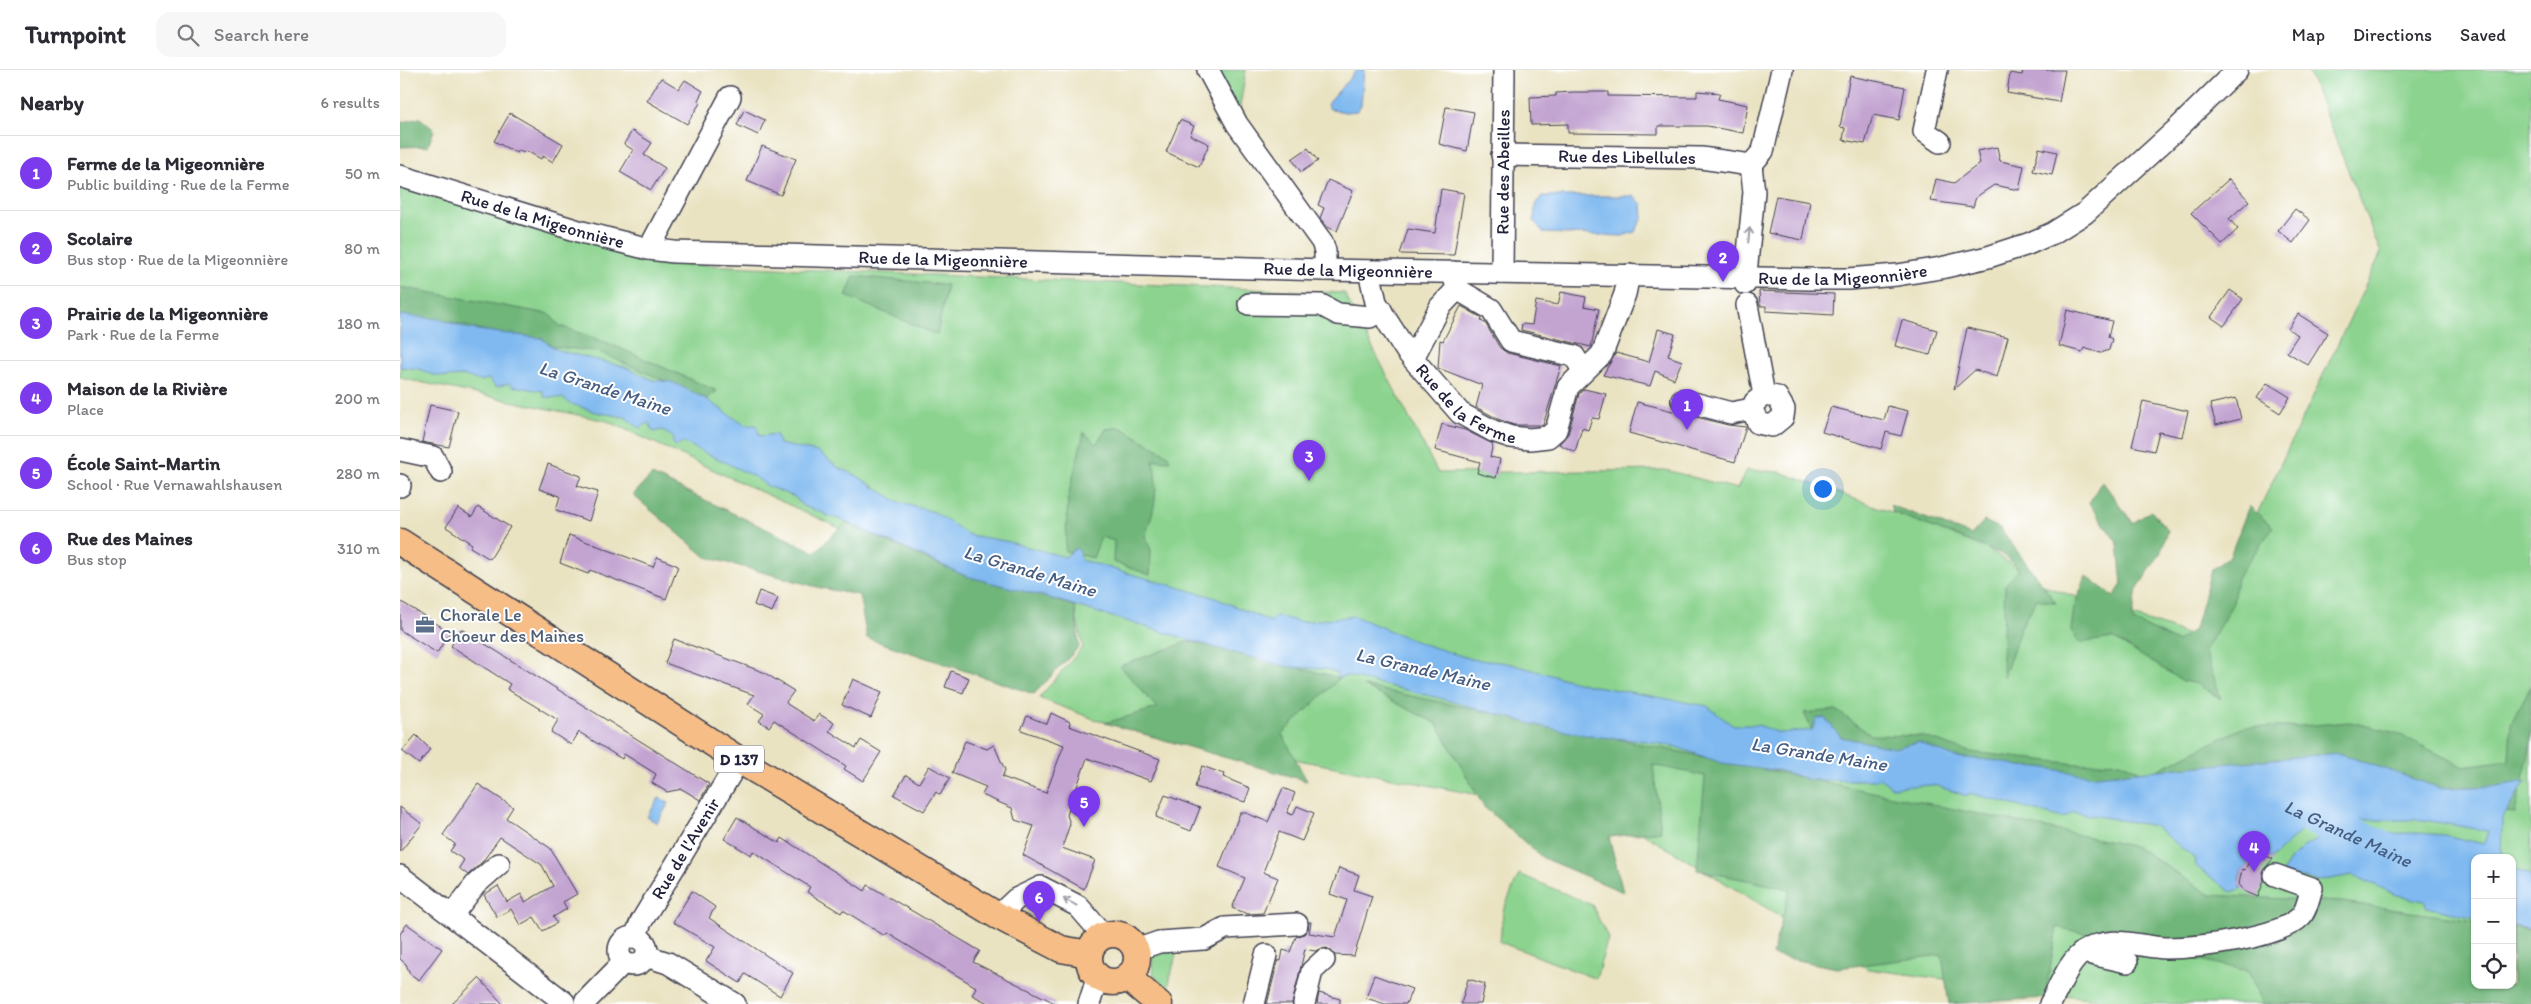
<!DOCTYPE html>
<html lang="en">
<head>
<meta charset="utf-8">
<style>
	body { margin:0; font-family:Itim,sans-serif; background:#f7f7f7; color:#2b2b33 }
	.controls { position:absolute; right:15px; bottom:15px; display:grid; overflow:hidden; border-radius:10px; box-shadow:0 1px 4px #0004 }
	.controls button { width:45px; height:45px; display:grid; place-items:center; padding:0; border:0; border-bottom:1px solid #e1e1e2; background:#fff; color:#2b2b33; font:25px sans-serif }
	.you { position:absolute; left:1422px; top:418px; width:18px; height:18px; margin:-12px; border:4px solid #fff; border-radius:50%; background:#1a73e8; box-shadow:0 0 0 8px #1a73e833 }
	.badge { display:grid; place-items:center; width:32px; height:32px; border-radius:50%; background:#7c3aed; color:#fff; font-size:16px; font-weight:700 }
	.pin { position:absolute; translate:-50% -41px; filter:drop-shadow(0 1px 2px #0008) }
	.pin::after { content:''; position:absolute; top:26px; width:18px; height:15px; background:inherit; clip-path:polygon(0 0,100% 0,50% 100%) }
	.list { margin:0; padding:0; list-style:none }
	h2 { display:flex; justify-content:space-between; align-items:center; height:65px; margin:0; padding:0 20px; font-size:21px }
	h2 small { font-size:16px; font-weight:400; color:#7c7c81 }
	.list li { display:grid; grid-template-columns:32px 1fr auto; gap:15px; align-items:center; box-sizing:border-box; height:75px; padding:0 20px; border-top:1px solid #e1e1e2 }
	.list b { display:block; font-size:19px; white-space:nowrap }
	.list p { margin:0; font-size:16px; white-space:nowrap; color:#7c7c81 }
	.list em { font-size:16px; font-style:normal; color:#7c7c81 }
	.icon { flex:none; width:28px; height:28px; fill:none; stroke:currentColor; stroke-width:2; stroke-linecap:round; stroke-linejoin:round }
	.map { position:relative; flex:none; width:2131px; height:934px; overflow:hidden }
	header { display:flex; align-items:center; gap:30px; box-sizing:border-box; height:70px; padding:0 25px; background:#fff; border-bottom:1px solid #e1e1e2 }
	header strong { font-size:24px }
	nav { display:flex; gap:28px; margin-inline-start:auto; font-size:18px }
	.search { width:350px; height:45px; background:#f7f7f7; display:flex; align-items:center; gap:12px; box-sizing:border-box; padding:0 18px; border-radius:15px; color:#7c7c81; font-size:19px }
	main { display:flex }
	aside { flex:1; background:#fff }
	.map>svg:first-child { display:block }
	.green { fill:#8bd38e; stroke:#567a64; fill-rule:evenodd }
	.forest { fill:#70b579; stroke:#496c5a }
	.water { fill:#7fb9f0; stroke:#506e96 }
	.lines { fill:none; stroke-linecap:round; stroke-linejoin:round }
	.river { stroke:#7fb9f0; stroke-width:35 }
	.building { fill:#c3a4d1 }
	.minor-casing { stroke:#403f4f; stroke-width:24 }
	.major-casing { stroke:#403f4f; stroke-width:29 }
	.minor { stroke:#fff; stroke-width:21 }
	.major { stroke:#f6be86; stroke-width:26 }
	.oneway { stroke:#9c9ca7 }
	.labels { text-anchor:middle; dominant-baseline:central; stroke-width:4; stroke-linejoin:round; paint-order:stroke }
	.shield { fill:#fff; stroke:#646476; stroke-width:1 }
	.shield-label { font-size:16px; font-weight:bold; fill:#22223b }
	.street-label { font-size:18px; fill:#22223b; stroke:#fff }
	.service-label { font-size:18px; fill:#4e5e75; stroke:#fff; text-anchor:start }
	.water-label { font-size:19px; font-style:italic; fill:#475e83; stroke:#fff }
</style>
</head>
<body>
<header>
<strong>Turnpoint</strong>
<div class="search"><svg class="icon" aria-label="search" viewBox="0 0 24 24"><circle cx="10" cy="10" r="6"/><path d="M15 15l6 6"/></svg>Search here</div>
<nav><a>Map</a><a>Directions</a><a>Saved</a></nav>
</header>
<main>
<aside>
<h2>Nearby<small>6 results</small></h2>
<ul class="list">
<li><span class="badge">1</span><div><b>Ferme de la Migeonnière</b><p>Public building · Rue de la Ferme</p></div><em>50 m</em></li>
<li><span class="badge">2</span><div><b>Scolaire</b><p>Bus stop · Rue de la Migeonnière</p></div><em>80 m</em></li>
<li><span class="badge">3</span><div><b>Prairie de la Migeonnière</b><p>Park · Rue de la Ferme</p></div><em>180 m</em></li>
<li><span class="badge">4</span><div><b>Maison de la Rivière</b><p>Place</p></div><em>200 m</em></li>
<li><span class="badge">5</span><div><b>École Saint-Martin</b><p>School · Rue Vernawahlshausen</p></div><em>280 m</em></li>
<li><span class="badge">6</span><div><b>Rue des Maines</b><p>Bus stop</p></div><em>310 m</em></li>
</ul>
</aside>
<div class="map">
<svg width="2131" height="934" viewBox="0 0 2131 934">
	<rect width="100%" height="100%" fill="#fff"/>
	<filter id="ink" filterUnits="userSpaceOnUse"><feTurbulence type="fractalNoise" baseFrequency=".02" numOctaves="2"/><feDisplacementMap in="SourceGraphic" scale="10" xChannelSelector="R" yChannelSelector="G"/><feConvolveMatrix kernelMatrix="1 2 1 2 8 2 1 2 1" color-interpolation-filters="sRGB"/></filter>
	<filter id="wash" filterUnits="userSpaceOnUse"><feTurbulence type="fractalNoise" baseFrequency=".0096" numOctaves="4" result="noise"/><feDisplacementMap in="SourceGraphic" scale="20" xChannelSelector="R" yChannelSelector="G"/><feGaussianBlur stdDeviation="1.12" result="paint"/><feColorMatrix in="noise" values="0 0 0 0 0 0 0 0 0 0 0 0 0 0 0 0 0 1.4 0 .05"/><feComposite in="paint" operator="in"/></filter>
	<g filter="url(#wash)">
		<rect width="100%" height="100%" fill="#eae3c2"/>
		<g class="green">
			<polygon points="816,0 846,0 839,42"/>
			<path d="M1908 0H2131V934H1732L1468 899 1227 754 699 651 639 628 683 577 675 541 546 507 207 351 0 308V117L261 193 944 223 1038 403 1266 400 1337 419 1347 400 1380 402 1580 474 1647 517 1798 568 1981 183ZM2075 788H2112V915H2075Z"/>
			<polygon points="1119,804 1192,835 1208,868 1196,909 1100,872 1103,841"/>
			<path d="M779 873 767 921C755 908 749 901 754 883Z"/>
		</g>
		<g class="forest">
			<polygon points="20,48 34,60 28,76 0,77 0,53"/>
			<polygon points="454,206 547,215 537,265 446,226"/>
			<polygon points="0,217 149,244 160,256 208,273 317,321 306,329 199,282 140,275 51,252 0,250"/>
			<path d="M720 357 768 385 770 391 753 390C759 419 755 439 745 466L751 480 750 505 713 492 714 471 701 467 693 488 665 481 668 427 684 362 696 374 706 359Z"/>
			<polygon points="252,405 415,482 445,453 545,497 675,536 679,577 634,624 467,568 459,525 421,518 306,487 233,425"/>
			<polygon points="1702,411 1733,453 1751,441 1768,460 1760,484 1737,519 1732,550 1777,572 1795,559 1811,500 1830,486 1849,436 1873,457 1837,508 1833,533 1805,581 1821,629 1797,614 1783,611 1713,568 1679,573 1671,560 1674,538 1686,506 1714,527 1722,514 1718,474 1689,433"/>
			<polygon points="1490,435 1571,465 1584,451 1600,458 1656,533 1637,529 1621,557 1604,607 1602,588 1605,515 1619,499 1604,485 1493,442"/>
			<polygon points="789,571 940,608 882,664 907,711 705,653 757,638 720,596"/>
			<polygon points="963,616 1737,777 1810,825 1942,832 2075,851 2075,915 2112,915 2112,857 2131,860 2131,934 1863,934 1848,901 1657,857 1645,928 1549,934 1542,885 1437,898 1372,885 1390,819 1297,800 1305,706 1253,695 1261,761 1209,767 1223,822 1143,788 1084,737 1037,654"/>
			<polygon points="2131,616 2131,674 2115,743 1737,715 1418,673 1404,643 1436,640 1471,665 1522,666 1570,682 1677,694 1721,692 1747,705 1844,657 1889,657 1950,652 1997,663 2062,696 2109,690 2111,653"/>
		</g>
		<g class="water">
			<polygon points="957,0 964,0 961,35 957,41 945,42 930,39 927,34"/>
			<polygon points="1142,126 1233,126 1242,134 1243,148 1235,162 1222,166 1144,163 1134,151 1135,135"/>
			<polygon points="0,245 39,249 70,259 141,268 157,280 225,297 253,310 272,312 306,329 345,355 356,355 360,366 376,364 379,374 418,382 439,398 454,404 498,432 534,442 569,465 605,471 665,487 676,478 680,482 681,490 813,527 871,552 875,546 902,552 954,546 1020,573 1071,589 1107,593 1184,614 1307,636 1332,655 1358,655 1380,663 1412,660 1416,649 1425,648 1441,667 1494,678 1518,672 1554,687 1600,691 1619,696 1639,697 1695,706 1938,683 2040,718 2097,716 2126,711 2102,748 2101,788 2075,788 2075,848 2027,837 2024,831 1997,825 1953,805 1918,811 1881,804 1891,789 1902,778 1926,764 2017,763 2044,765 2084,774 2088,761 2024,750 1927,750 1900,762 1872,788 1854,781 1845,800 1842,799 1839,809 1841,819 1831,822 1796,796 1794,788 1755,756 1674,742 1663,748 1569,723 1567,726 1534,715 1492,717 1479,708 1476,710 1410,710 1381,701 1322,693 1276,677 1246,671 1189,666 1140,656 1039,628 947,606 937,608 937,603 927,599 889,597 823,580 649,528 566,506 439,449 425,445 424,443 403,436 395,427 367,416 355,407 283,372 276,376 272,372 274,368 262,360 253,362 249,353 239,358 225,347 196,342 169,333 163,328 144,327 143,321 111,316 110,313 96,317 89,309 80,311 65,306 47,307 33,305 20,299 0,297"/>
			<polygon points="259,728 269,733 257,753 247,747"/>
			<polygon points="2112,799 2131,805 2131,859 2112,856"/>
		</g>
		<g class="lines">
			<path class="river" id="s1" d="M1880 732 2025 798 2075 814"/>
		</g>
		<g id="blocks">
			<g class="building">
				<polygon points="1623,0 1665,0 1659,32 1607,23 1610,3 1622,5"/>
				<polygon points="1450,6 1505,17 1499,50 1473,45 1465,74 1443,70 1445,58 1440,57"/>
				<polygon points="261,8 279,19 285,10 303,21 298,30 300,33 287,54 247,31"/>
				<polygon points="1297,21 1320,23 1318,29 1348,35 1343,63 1307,56 1258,56 1258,64 1168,63 1168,54 1131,55 1130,27 1156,26 1156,23 1173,22 1208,22 1208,26 1297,27"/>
				<polygon points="1046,37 1074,42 1067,81 1039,74"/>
				<polygon points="344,40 365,50 358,65 337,55"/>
				<polygon points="110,43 163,74 153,92 143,86 141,89 125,80 123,83 118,80 116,83 94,71"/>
				<polygon points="780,50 794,56 790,65 809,74 799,97 766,82"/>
				<polygon points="232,61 252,73 244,85 265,98 251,120 220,102 233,80 224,74"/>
				<polygon points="362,76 396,89 381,125 347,111"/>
				<polygon points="1597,77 1600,91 1624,96 1619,120 1594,115 1576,127 1573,137 1531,131 1536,109 1554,113 1580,93 1577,81"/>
				<polygon points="908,78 918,91 901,102 892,89"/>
				<polygon points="1639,78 1657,82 1652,105 1633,101"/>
				<polygon points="1829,109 1849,131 1829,149 1838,159 1822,174 1791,143"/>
				<polygon points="928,110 953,121 937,161 927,157 920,148 924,138 918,135"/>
				<polygon points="1041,119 1064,123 1054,185 1000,184 1008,159 1035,163"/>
				<polygon points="1376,126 1410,132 1403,170 1368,163"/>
				<polygon points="1895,139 1910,150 1893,173 1878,161"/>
				<polygon points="1830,220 1843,229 1824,256 1811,247"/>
				<polygon points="1359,221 1434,224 1433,245 1366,241 1366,236 1360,236"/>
				<polygon points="1161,222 1186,227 1184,236 1199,239 1191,277 1121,260 1122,254 1132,255 1136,231 1158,235"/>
				<polygon points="1061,236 1082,248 1081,251 1085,253 1100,278 1107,283 1161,296 1143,355 1114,355 1098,349 1076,337 1082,315 1038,298 1040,270 1043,271"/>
				<polygon points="1667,240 1712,251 1708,267 1712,269 1709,280 1701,283 1684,278 1682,282 1659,276"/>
				<polygon points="1898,244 1928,263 1908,295 1887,282 1898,265 1888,259"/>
				<polygon points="1502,250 1537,260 1530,285 1495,276"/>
				<polygon points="1567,258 1608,267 1597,307 1575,300 1554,319"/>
				<polygon points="1258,259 1275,264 1268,286 1282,291 1274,309 1255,301 1250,316 1203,305 1216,283 1249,292"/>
				<polygon points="1867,313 1890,327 1880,343 1857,328"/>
				<polygon points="1184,319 1206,324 1199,349 1192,348 1188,360 1182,358 1175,382 1159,374 1168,364 1179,324"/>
				<polygon points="1836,328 1841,349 1816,355 1810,334"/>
				<polygon points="1743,331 1788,341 1782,367 1759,362 1754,381 1732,376"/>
				<polygon points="1237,332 1328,355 1346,357 1335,392 1229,363"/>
				<polygon points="30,335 58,341 49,377 22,372"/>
				<polygon points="1488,336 1508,341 1501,366 1486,362 1481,379 1422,362 1431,337 1484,350"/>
				<polygon points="1042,354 1065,360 1093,374 1090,387 1100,389 1096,408 1077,403 1080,392 1035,380"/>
				<polygon points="148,394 181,406 177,416 198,422 189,451 156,440 160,426 139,419"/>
				<polygon points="78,437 110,457 90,489 70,477 72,474 46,457 58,438 72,447"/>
				<polygon points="169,465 253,497 257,487 278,496 266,529 190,500 188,504 160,493"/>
				<polygon points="359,521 378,528 372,542 354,535"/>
				<polygon points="0,531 50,562 37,583 0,560"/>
				<polygon points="61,559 309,714 300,730 282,719 267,722 252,713 256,704 224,684 222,689 179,662 171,675 151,662 158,650 107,619 110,614 51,576"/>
				<polygon points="274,569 363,602 394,621 386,632 387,634 414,651 419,644 434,653 429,661 456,678 461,670 481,682 463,711 444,699 446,696 374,650 369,657 359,651 364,644 348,634 354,625 265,593"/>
				<polygon points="551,601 569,608 563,623 545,617"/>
				<polygon points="453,609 482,622 471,648 442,635"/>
				<polygon points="651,643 670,652 669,656 760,689 751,711 687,688 667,745 670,754 662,778 695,790 684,819 623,785 634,756 615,750 612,738 582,725 586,717 552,703 565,671 587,679 594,675 605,700 602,707 646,723 664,675 621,660 627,646 647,654"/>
				<polygon points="16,665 30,679 19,694 2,681"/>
				<polygon points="529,696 550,708 540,725 536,722 524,741 494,725 506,705 519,713"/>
				<polygon points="802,696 824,704 823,707 850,718 845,732 795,717"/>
				<polygon points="78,714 113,737 106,748 150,778 177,824 163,832 167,839 153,847 157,853 143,861 134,847 120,855 111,839 97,847 84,825 98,816 107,832 121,824 125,832 153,816 142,795 100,767 83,791 68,805 59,798 64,790 50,781 55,774 43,765"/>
				<polygon points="883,718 895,723 887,743 893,745 897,736 914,743 902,771 879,762 863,802 878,808 863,843 848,844 832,838 845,808 819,797 840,743 846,743 868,752"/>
				<polygon points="765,725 800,738 791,761 756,747"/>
				<polygon points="0,737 22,754 0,782"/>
				<polygon points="337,747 379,773 382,768 465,821 468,815 580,881 573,892 657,934 590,934 572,925 576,917 487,863 485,866 443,840 441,843 407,822 410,817 353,781 351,785 324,769"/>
				<polygon points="1854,780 1873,789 1863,800 1864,811 1858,827 1844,821 1839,814 1842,799 1845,800"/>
				<polygon points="939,798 959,805 954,820 972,826 954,886 935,885 927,878 915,881 905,879 892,934 867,934 878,890 881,891 883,880 890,882 896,867 904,864 908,859 909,852 911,852 909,863 935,867 947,830 930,824"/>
				<polygon points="292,821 315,837 309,848 393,903 380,926 345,904 340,913 306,891 315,877 273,852"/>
				<polygon points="7,854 42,879 19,910 10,904 6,894 0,889 0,864"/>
				<polygon points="974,905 1012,919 1006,934 985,934 966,928"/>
				<polygon points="79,908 103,934 52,934"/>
				<polygon points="1068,909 1085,914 1081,934 1061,934"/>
				<polygon points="919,923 940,929 940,934 917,934"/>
			</g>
		</g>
	</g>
	<g filter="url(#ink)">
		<use href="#blocks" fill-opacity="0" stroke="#403f4f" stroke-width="1"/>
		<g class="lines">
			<g class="minor-casing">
				<g id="minor">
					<polyline points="808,0 837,54 922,172 925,181 925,200"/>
					<polyline points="1537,0 1524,61 1540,72"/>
					<path id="s2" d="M1102 85 1301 88 1351 95"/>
					<polyline points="1351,95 1363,81 1382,0"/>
					<path id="s3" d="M0 106 182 162 249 179 274 182 925 200 1407 209H1448L1497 205 1541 198 1588 187 1628 174 1653 163 1685 143 1777 59 1837 0"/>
					<polyline points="249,179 330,27"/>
					<path id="s4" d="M969 201 976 232 989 254 1007 282 1060 343 1093 361 1111 367 1130 369 1148 367 1156 360 1168 317 1202 284 1225 224 1229 205"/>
					<polyline points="1053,202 1057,219 1091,239 1111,271 1174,286 1183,300"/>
					<path id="s5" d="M1102 203 1104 0"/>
					<polyline points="1345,214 1354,122 1351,95"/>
					<polyline points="849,234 921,235 938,244 970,247 981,240"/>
					<polyline points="1347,235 1364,325 1355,332 1352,339 1358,353 1372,356 1383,347 1384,339 1377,327 1364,325"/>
					<polyline points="1013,288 1040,237 1057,219"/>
					<polyline points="1282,330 1331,343 1352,339"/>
					<polyline points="0,380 33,387 41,402"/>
					<polyline points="0,415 0,416"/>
					<polyline points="0,806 164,932"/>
					<polyline points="52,845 76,814 99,794"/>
					<polyline points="598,846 616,829 641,817 678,836 704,866"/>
					<circle cx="233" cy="881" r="14"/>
					<path id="s6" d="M235 867 241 852 339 690"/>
					<polyline points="736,880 759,872 804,869 825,858 897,854"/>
					<polyline points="1683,882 1727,892"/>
					<polyline points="246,886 268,893 335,934"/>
					<polyline points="185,932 224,892"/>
					<polyline points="689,934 698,906"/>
					<polyline points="854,934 866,885"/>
					<polyline points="904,934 912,901 924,890"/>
					<path d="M1650 934C1659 918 1669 890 1685 881 1712 864 1738 877 1766 878 1796 878 1881 868 1901 846 1907 840 1909 826 1912 818L1875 805"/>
				</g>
			</g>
			<g class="major-casing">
				<g id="major">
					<polyline points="0,472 339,690 598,846 661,879 689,884"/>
					<circle cx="713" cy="888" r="24"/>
					<polyline points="727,907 759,934"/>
				</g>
			</g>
			<use href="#minor" class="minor"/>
			<use href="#major" class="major"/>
		</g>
		<defs><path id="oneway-shaft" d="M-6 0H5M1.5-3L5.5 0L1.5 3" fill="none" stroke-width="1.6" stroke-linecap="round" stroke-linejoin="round" transform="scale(1.25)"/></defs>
		<g class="oneway">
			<use href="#oneway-shaft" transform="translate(1349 165) rotate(-84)"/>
			<use href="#oneway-shaft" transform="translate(670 832) rotate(-152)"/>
		</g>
	</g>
	<defs>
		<g id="office-bare" transform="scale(1.5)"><path d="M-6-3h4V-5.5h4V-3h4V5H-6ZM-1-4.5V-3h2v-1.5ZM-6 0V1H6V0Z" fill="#5c6f8a" stroke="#fff" stroke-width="2.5" paint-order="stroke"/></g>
	</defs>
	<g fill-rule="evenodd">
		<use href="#office-bare" x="25" y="555"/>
	</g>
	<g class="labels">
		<rect class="shield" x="314" y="675.5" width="50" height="27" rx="4"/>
		<g class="shield-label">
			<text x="339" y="689">D 137</text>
		</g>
		<g class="street-label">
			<text stroke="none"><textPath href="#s2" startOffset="125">Rue des Libellules</textPath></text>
			<text stroke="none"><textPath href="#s5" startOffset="101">Rue des Abeilles</textPath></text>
			<text stroke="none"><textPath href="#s3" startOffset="149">Rue de la Migeonnière</textPath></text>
			<text stroke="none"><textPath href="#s3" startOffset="554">Rue de la Migeonnière</textPath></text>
			<text stroke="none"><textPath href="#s3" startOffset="959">Rue de la Migeonnière</textPath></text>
			<text stroke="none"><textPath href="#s3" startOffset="1454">Rue de la Migeonnière</textPath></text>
			<text stroke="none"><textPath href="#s4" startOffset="171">Rue de la Ferme</textPath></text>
			<text stroke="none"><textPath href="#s6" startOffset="102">Rue de l'Avenir</textPath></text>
		</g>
		<g class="service-label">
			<text x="40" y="545">Chorale Le<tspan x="40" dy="21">Choeur des Maines</tspan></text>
		</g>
		<g class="water-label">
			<text transform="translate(205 318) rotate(18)">La Grande Maine</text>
			<text transform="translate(630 501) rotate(17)">La Grande Maine</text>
			<text transform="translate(1023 599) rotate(13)">La Grande Maine</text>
			<text transform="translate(1419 684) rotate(9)">La Grande Maine</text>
			<text stroke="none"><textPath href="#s1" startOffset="75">La Grande Maine</textPath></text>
		</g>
	</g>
</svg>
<div class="controls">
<button>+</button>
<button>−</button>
<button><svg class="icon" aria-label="locate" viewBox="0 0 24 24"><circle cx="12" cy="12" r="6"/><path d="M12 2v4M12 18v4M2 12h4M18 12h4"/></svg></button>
</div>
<div class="you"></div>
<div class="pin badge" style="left:1287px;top:360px">1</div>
<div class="pin badge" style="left:1323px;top:212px">2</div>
<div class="pin badge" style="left:909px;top:411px">3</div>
<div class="pin badge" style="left:1854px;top:802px">4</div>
<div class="pin badge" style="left:684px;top:757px">5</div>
<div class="pin badge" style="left:639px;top:852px">6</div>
</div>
</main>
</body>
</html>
